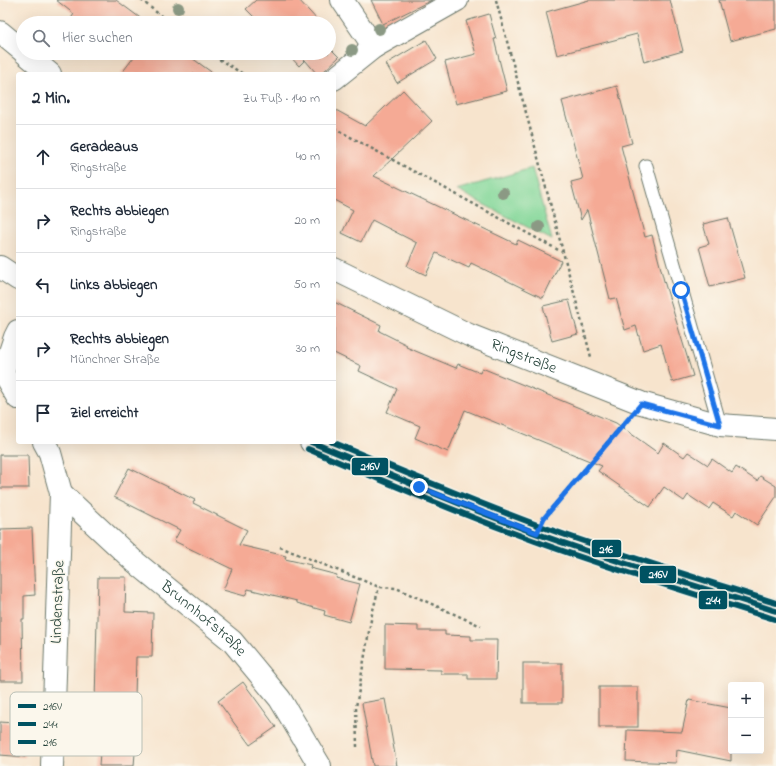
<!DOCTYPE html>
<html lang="de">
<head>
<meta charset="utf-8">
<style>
	body { margin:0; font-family:"Indie Flower",sans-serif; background:#f2f2f3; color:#1f2937 }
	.controls { position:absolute; right:12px; bottom:12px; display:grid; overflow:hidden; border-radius:4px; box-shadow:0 4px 16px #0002 }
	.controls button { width:36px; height:36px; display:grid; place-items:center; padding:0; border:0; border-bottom:1px solid #e0e1e3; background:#fff; color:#1f2937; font:20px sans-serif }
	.stop { position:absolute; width:12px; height:12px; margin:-9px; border:3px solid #1a73e8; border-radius:50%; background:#fff }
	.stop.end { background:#1a73e8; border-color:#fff; box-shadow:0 1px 4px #0008 }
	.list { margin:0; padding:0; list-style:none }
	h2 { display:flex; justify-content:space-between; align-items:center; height:52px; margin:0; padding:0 16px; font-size:17px }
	h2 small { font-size:13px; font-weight:400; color:#747a83 }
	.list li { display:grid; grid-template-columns:26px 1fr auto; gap:12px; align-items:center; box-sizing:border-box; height:64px; padding:0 16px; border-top:1px solid #e0e1e3 }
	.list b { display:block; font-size:15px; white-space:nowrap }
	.list p { margin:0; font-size:13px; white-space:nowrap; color:#747a83 }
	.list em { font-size:13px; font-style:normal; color:#747a83 }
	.icon { flex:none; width:22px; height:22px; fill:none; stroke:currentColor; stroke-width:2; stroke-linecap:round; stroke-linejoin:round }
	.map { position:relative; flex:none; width:776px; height:766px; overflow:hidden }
	.search { position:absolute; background:#fff; box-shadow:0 4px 16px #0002; left:16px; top:16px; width:320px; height:44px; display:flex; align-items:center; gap:10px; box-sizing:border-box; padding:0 14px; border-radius:22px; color:#747a83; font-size:15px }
	.panel { position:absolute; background:#fff; box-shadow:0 4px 16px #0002; left:16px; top:72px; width:320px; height:372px; border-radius:4px }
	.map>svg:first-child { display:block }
	.green { fill:#83d799; stroke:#518a66 }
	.building { fill:#f5aa95 }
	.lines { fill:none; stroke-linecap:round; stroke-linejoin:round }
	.service-casing { stroke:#6b776a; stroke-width:15 }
	.minor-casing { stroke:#6b776a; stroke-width:24 }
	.tertiary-casing { stroke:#6b776a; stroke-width:24 }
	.path { stroke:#6b776a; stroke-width:2.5; stroke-dasharray:3 3; stroke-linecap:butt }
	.service { stroke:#fff; stroke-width:13 }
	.minor { stroke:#fff; stroke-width:22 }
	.tertiary { stroke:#fff; stroke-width:22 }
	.bus-1-casing { stroke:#fbf7ec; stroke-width:9 }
	.bus-2-casing { stroke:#fbf7ec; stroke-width:9 }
	.bus-3-casing { stroke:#fbf7ec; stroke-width:9 }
	.bus-1 { stroke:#005262; stroke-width:6 }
	.bus-2 { stroke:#005262; stroke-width:6 }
	.bus-3 { stroke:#005262; stroke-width:6 }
	.tree { fill:#8b9984 }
	.route { stroke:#1a73e8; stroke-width:5 }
	.labels { text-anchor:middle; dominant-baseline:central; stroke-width:3; stroke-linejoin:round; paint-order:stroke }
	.street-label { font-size:16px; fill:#1f3d34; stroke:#fbf7ec }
	.key { fill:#fbf7ec; stroke:#b9bfb5; stroke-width:1 }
	.key-label { font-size:11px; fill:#1f3d34 }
	.line-badge { stroke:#fbf7ec; stroke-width:1.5 }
	.badge-label { font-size:11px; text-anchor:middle; font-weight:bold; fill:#fff }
</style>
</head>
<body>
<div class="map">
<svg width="776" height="766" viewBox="0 0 776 766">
	<rect width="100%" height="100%" fill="#fbf7ec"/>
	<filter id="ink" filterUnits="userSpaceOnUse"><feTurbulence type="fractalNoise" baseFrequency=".025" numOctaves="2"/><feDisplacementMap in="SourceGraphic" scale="8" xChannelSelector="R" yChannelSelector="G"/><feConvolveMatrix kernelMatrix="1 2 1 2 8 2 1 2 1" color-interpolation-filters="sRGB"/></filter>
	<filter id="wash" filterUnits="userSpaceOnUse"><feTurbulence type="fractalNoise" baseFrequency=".012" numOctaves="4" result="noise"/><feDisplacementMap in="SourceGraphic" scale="16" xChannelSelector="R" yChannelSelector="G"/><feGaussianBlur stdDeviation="0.9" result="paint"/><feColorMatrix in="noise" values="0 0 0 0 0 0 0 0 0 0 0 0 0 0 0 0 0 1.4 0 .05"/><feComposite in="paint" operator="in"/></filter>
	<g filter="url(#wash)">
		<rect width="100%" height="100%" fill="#f7e4cd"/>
		<polygon class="green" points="532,168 552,240 456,190"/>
		<g id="blocks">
			<g class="building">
				<polygon points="56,0 116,0 147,23 68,23 74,14"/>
				<polygon points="256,0 299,0 320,23 260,23 246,9"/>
				<polygon points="371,0 432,0 383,24"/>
				<polygon points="589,0 670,0 683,51 644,62 637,34 557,55 546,12"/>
				<polygon points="719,0 776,0 776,29 730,41"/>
				<polygon points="489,14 496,39 494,39 507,91 456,104 445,62 476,54 466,21"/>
				<polygon points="426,40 437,59 397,83 386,64"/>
				<polygon points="329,47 339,57 321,74 317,74 305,60 299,66 287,53 329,53"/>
				<polygon points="137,53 185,53 214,74 121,74"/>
				<polygon points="617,86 632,143 621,146 645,237 652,235 664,281 693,376 672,382 661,344 643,350 636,326 625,330 616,298 610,299 587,210 581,220 571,182 583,179 562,101"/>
				<polygon points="403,90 432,121 374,176 516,244 518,240 561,261 543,298 471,263 469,268 436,253 426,275 407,266 417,243 372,220 361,242 342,233 353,210 334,200 334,109 365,126"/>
				<polygon points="728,218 745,278 710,287 699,247 709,244 703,224"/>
				<polygon points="569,300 578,334 552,341 543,306"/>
				<polygon points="334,302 381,325 379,331 407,345 406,347 456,368 458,364 480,373 482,368 616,423 658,453 664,443 684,457 688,452 708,465 712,459 732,473 736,467 757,481 760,476 776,486 776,497 757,525 736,511 733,516 713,503 709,509 688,495 684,501 664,487 650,507 598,471 602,466 465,410 448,452 415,438 420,426 387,412 397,389 359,371 361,366 334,353"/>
				<polygon points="0,455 28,455 29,488 0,488"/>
				<polygon points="129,468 195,500 193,503 247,530 239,545 286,556 285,559 311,565 310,568 337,575 336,578 360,584 349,622 324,615 325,611 297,603 297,601 248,589 245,596 223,590 232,569 174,541 180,530 114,497"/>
				<polygon points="32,528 35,595 24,596 24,619 22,619 23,681 0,681 0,529"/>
				<polygon points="98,577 126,577 125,612 153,613 152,657 136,657 134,739 136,739 134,766 99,766 100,752 96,752 99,702 95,702"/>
				<polygon points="385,625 418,626 418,631 445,631 445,635 471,636 471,640 497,640 496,679 468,679 468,674 441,674 441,670 385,669"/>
				<rect x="523" y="663" width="39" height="40"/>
				<polygon points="243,682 276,727 250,745 218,701"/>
				<rect x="599" y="687" width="39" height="40"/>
				<polygon points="385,699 397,766 373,766 362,703"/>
				<polygon points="689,700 731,708 731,761 677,750 676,763 626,761 627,730 682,732"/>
				<polygon points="0,722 28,724 25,757 0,755"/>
			</g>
		</g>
	</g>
	<g filter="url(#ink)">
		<use href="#blocks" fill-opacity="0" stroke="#6b776a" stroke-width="1"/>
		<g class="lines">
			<g class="service-casing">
				<polyline id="service" points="646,166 720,425"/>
			</g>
			<g class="minor-casing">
				<g id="minor">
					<polyline points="342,0 374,47"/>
					<polyline points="0,32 23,51"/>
					<polyline points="25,53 50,74"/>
					<polyline points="334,79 374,47 457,0"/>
					<path id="s1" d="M334 269 469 335 641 403 720 425 776 429"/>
					<polyline points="18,331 15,337 3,373 18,398"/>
					<polyline points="44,442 50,453 61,493 52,766"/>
					<path id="s2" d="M61 493 134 561 232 641 280 699 320 766"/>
				</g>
			</g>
			<g class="tertiary-casing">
				<g id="tertiary">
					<polyline points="0,267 18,279"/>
					<path d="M311 442C386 473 460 505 536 533 615 562 696 586 776 611"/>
				</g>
			</g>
			<g class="path">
				<polyline points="141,0 170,23"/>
				<polyline points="496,0 591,357"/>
				<polyline points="209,53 243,74"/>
				<polyline points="334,128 562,252"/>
				<polyline points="548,513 625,422"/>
				<polyline points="280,547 379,587 396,588 481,626"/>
				<polyline points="357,747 356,707 372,614 379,587"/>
			</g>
			<use href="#service" class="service"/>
			<use href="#minor" class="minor"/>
			<use href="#tertiary" class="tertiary"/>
			<g class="bus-1-casing">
				<path id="bus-1" d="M311 442C386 473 461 506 538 534 616 562 696 586 776 611"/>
			</g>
			<g class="bus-2-casing">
				<path id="bus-2" d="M308 449C383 481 458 513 535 541 614 570 694 594 774 619"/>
			</g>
			<g class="bus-3-casing">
				<path id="bus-3" d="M332 442C401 471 470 500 540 526 618 554 697 578 776 603"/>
			</g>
			<use href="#bus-1" class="bus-1"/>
			<use href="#bus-2" class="bus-2"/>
			<use href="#bus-3" class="bus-3"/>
		</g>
		<g class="tree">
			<circle cx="178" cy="8" r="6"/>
			<circle cx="379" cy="29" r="6"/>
			<circle cx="352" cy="50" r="6"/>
			<circle cx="503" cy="193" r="6"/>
			<circle cx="539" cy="227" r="6"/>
		</g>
	</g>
	<g class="lines" filter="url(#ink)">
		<polyline class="route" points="419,487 537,533 544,518 641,404 720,425 681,290"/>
	</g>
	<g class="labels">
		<g class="street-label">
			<text stroke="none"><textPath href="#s1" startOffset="209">Ringstraße</textPath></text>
			<text transform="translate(58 602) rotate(-88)">Lindenstraße</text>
			<text stroke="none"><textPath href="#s2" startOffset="190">Brunnhofstraße</textPath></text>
		</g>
	</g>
	<rect x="10" y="692" width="132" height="64" rx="6" class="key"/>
	<rect x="18" y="704" width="18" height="4" fill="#005262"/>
	<rect x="18" y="722" width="18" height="4" fill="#005262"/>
	<rect x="18" y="740" width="18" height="4" fill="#005262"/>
	<g class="key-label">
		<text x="43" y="710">216V</text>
		<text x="43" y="728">244</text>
		<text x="43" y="746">216</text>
	</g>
	<g class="line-badge">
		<rect x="351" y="457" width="38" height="19" rx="4" fill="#005262"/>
		<rect x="591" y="539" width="31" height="19" rx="4" fill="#005262"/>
		<rect x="639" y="565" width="38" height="19" rx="4" fill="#005262"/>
		<rect x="698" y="590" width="30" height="20" rx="4" fill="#005262"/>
	</g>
	<g class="badge-label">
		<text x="370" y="470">216V</text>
		<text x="606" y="553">216</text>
		<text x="658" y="578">216V</text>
		<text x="713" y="604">244</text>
	</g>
</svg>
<div class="controls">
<button>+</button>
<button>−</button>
</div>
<div class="stop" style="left:681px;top:290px"></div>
<div class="stop end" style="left:419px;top:487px"></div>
<div class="search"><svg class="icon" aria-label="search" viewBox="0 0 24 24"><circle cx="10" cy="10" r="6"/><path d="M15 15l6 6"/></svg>Hier suchen</div>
<section class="panel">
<h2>2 Min.<small>Zu Fuß · 140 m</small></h2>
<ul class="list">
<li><svg class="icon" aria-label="ahead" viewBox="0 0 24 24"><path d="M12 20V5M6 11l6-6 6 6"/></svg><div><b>Geradeaus</b><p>Ringstraße</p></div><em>40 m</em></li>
<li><svg class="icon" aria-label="right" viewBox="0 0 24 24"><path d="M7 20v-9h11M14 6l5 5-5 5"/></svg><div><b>Rechts abbiegen</b><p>Ringstraße</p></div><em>20 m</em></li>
<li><svg class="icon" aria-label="left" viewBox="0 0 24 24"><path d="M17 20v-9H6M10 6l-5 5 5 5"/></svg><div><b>Links abbiegen</b></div><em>50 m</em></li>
<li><svg class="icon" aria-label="right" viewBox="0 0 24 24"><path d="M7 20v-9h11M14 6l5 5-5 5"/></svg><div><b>Rechts abbiegen</b><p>Münchner Straße</p></div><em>30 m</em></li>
<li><svg class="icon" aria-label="arrive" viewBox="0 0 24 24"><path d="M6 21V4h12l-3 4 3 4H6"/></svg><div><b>Ziel erreicht</b></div></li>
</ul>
</section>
</div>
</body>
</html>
